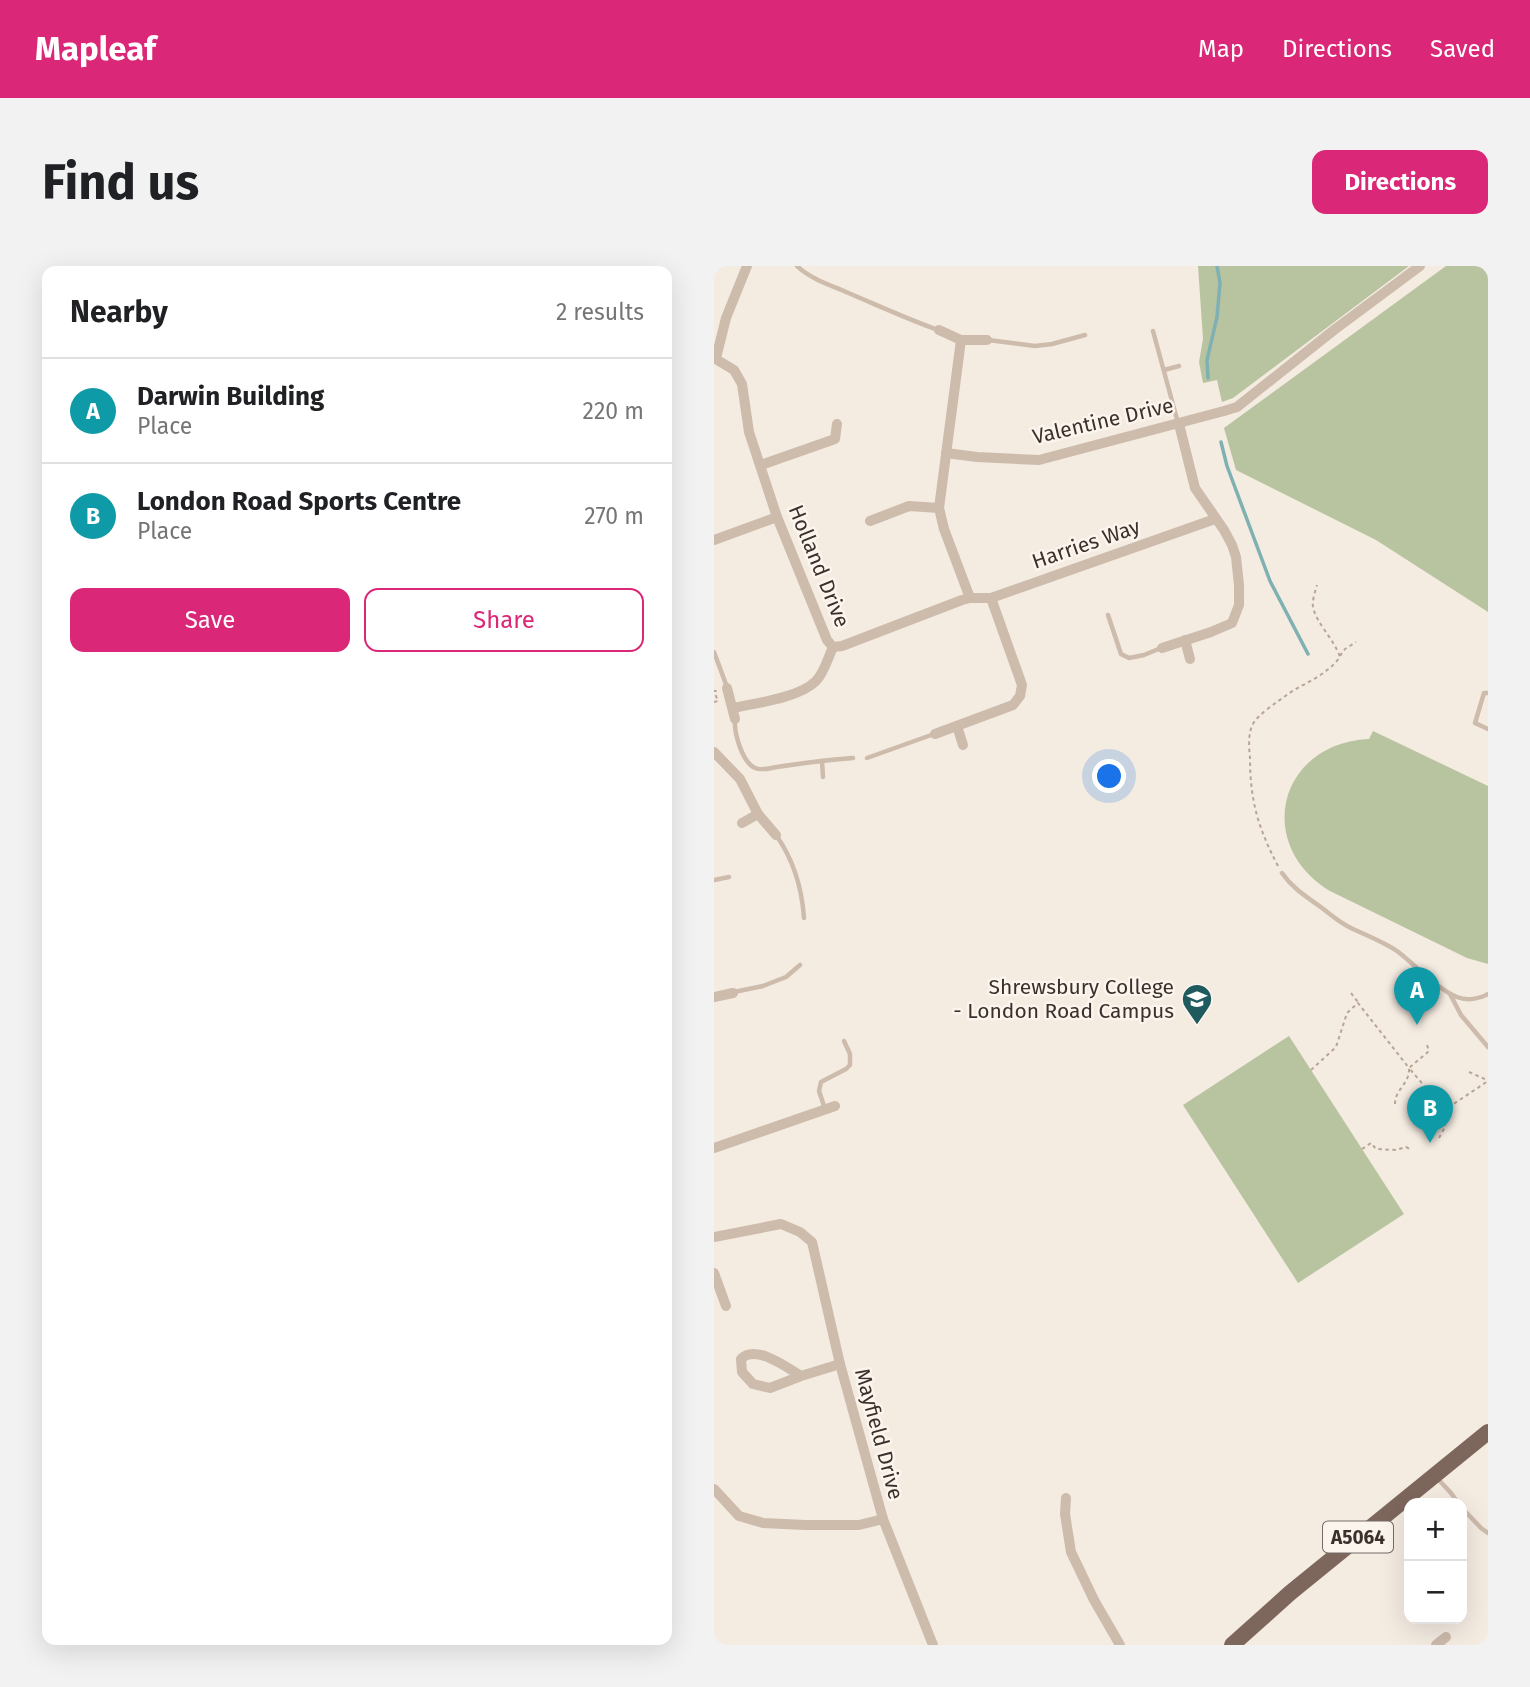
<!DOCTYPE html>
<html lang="en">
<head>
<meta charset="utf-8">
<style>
	body { margin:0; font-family:"Fira Sans",sans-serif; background:#f2f2f2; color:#202124 }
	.controls { position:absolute; right:21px; bottom:21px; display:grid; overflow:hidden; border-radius:14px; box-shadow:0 7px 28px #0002 }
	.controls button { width:63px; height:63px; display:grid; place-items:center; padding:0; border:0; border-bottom:2px solid #e0e0e0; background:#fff; color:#202124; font:35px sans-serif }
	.you { position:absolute; left:396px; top:511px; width:24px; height:24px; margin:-18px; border:5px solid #fff; border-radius:50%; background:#1a73e8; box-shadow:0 0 0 10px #1a73e833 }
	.badge { display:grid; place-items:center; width:46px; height:46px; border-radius:50%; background:#db2777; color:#fff; font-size:23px; font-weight:700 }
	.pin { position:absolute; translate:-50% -58px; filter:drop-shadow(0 2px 4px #0008) }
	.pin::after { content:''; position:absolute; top:37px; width:24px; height:21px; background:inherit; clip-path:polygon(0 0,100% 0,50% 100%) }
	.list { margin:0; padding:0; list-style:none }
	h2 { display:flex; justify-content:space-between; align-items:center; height:91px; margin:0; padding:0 28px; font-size:30px }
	h2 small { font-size:23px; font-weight:400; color:#757577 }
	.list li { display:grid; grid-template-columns:46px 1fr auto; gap:21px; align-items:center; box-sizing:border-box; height:105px; padding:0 28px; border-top:2px solid #e0e0e0 }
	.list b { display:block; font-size:26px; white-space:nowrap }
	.list p { margin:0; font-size:23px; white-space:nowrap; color:#757577 }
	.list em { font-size:23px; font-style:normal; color:#757577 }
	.actions { display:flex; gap:14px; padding:21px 28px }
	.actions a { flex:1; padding:16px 0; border:2px solid #db2777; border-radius:14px; text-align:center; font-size:24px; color:#db2777 }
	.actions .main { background:#db2777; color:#fff }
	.map { position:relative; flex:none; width:774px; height:1379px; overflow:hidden; border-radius:14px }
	header { display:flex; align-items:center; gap:42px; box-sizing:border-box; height:98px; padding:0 35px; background:#db2777; color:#fff }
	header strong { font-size:33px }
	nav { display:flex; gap:38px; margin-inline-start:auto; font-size:24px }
	.intro { display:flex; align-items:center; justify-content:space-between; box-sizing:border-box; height:168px; padding:0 42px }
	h1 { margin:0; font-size:49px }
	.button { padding:18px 32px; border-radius:14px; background:#db2777; color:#fff; font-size:24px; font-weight:700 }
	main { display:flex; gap:42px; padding:0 42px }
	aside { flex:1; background:#fff; border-radius:14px; box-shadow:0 7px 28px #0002 }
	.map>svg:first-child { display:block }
	.green { fill:#b8c4a0 }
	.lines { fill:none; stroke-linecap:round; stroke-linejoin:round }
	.stream { stroke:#7fb0b2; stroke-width:3.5 }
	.path { stroke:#b9a596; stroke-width:2; stroke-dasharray:3.5 3.5; stroke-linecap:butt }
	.service { stroke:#cdbbac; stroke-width:4.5 }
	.minor { stroke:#cdbbac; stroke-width:10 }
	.primary { stroke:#7d675c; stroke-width:16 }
	.labels { text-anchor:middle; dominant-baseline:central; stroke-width:5; stroke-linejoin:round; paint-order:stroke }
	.shield { fill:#fbf5ee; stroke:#756b66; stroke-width:2 }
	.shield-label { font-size:19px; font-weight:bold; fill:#3b302b }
	.street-label { font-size:21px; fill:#3b302b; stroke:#fbf5ee }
	.poi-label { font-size:21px; fill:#3b302b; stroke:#fbf5ee; text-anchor:end }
</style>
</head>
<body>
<header>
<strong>Mapleaf</strong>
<nav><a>Map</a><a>Directions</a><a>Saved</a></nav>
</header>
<div class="intro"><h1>Find us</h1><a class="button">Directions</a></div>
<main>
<aside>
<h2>Nearby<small>2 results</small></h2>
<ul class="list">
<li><span class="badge" style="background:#0f9aa8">A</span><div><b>Darwin Building</b><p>Place</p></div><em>220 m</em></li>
<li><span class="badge" style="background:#0f9aa8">B</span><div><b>London Road Sports Centre</b><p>Place</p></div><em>270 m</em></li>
</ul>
<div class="actions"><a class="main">Save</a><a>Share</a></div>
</aside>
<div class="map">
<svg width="774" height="1379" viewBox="0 0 774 1379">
	<rect width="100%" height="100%" fill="#f4ebe1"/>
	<g class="green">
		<polygon points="484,0 695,0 519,132 508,136 503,114 489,117 485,96 489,73"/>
		<polygon points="732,0 774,0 774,346 662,274 522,204 510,162"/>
		<path d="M659 465 774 520V698L753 692 616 625C539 578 565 477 655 473Z"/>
		<polygon points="575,770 690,948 584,1017 469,839"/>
	</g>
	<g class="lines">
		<g class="stream">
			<polyline points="494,112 493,94 503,51 506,17 503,0"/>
			<polyline points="507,176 513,200 556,315 594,388"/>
		</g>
		<g class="path">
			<polyline points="626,390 631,383 642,376"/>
			<polyline points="0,436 4,435 0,425 3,425"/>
			<path d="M564 600C544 562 536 534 536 492 535 482 534 469 538 460 542 449 565 435 574 428 592 416 613 409 626 391 620 373 602 357 599 341 598 335 601 326 603 319"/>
			<polyline points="637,727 644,736"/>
			<polyline points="713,779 715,785 695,802 724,836 729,845"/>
			<path d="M597 804 622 781 633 747 644 737 695 802C696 818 681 823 681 838"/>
			<polyline points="755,806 773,814"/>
			<polyline points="725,872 731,861 729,845 774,815"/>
			<polyline points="648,883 657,877 662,883 682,884 692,881 696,883"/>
		</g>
		<g class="service">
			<path d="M83 0C95 12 116 19 132 26 163 39 193 53 224 64"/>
			<polyline points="439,65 464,157"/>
			<polyline points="274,74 321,80 338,78 371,69"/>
			<polyline points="450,104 465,100"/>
			<polyline points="394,349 407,388 415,392 430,389 447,382"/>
			<polyline points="0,386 13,421"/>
			<polyline points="774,427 770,427 761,457 774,463"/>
			<path d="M21 454C20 467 28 496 41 502 48 505 56 502 63 501 88 497 114 494 139 492"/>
			<polyline points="153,492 220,468"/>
			<polyline points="108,495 109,511"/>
			<path d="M62 569C79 593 88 623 90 652"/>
			<path d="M568 607C579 623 593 631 608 642 617 649 625 656 635 661 651 669 668 675 683 685 703 700 720 721 743 731 753 735 766 733 774 728"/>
			<polyline points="0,614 15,611"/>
			<polyline points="20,726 49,720 72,711 86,699"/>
			<polyline points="736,728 747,749 774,781"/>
			<polyline points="111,843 105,825 107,816 132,803 136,799 136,788 130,775"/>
			<polyline points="723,1212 737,1227 744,1237"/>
			<polyline points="748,1242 767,1262 774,1267"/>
		</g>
		<g class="minor">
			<polyline points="225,64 247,74 273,74"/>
			<polyline points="247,74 225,242 230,263 256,332"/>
			<polyline points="0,92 20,104 28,118 35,166 63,251 113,374 119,381 128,380 248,334 256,332 277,332 501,253"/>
			<polyline points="2,92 12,52 33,0"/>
			<polyline points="232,187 263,191 325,194 510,145 523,141 620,64 706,0"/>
			<polyline points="47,199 121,173 123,158"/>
			<polyline points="156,255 195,240 225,242"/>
			<polyline points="0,274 63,251"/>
			<polyline points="471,374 476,393"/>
			<polyline points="448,382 497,366 518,357 525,339 525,319 522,291 518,279 510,264 481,222 465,158"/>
			<polyline points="13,422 21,453"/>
			<path d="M19 442C42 437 85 432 102 415 110 407 114 392 119 381"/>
			<polyline points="243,460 249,479"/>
			<polyline points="221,468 299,439 306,430 308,419 277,332"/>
			<polyline points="0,486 26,513 44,548 62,569"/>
			<polyline points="28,557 44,548"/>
			<polyline points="0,731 19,727"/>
			<polyline points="0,882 121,840"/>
			<polyline points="0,971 67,958 86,966 98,976 126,1098 169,1253 219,1379"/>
			<polyline points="0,1007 12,1040"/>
			<path d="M87 1110C72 1101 42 1078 27 1093L28 1106 39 1118 56 1122 87 1110 126 1098"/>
			<polyline points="0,1223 25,1250 49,1257 91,1259 145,1259 169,1253"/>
			<polyline points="352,1232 351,1248 357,1286 380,1334 406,1379"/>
			<polyline points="722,1379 732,1371"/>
		</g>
		<polyline class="primary" points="518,1379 576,1327 774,1166"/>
	</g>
	<defs>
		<g id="university-pin" transform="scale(1.575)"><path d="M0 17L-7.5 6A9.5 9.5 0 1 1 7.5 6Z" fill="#1f5a5e" stroke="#fbf5ee"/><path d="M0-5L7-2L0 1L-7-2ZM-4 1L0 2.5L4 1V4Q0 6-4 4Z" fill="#fff"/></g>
	</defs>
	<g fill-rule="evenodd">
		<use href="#university-pin" x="483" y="733"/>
	</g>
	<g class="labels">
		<rect class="shield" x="609" y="1255.5" width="70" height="31" rx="5"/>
		<g class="shield-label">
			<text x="644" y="1271">A5064</text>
		</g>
		<g class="street-label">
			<text transform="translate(389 155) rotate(-13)">Valentine Drive</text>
			<text transform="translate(372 278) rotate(-19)">Harries Way</text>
			<text transform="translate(105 300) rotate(68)">Holland Drive</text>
			<text transform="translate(165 1168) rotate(75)">Mayfield Drive</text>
		</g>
		<g class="poi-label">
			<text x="460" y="721">Shrewsbury College<tspan x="460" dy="24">- London Road Campus</tspan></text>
		</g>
	</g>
</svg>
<div class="controls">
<button>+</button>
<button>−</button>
</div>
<div class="you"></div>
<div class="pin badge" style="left:703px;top:759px;background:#0f9aa8">A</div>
<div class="pin badge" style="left:716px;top:877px;background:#0f9aa8">B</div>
</div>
</main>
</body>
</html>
